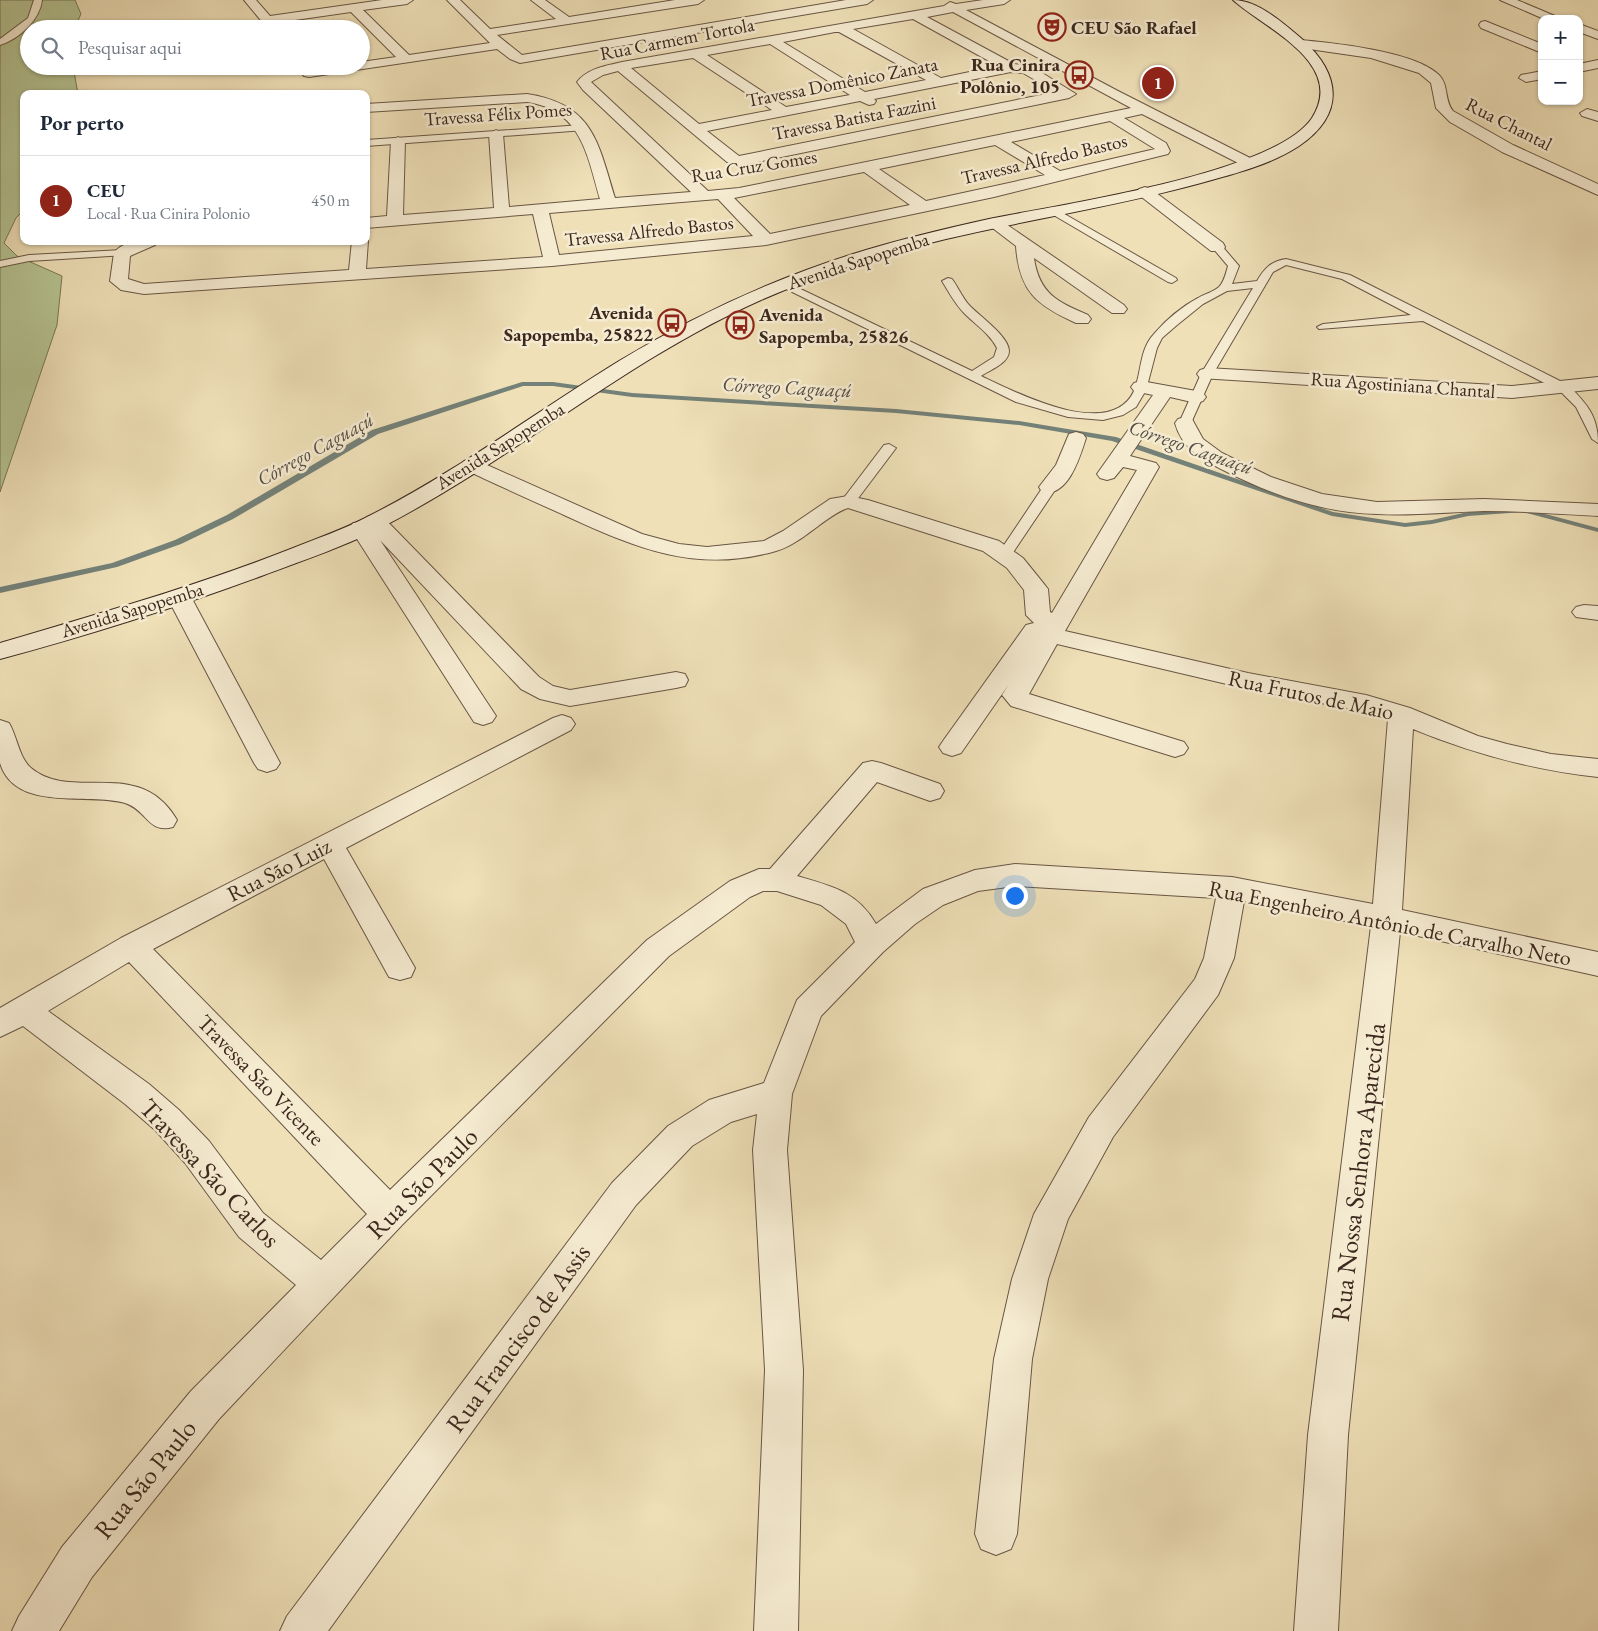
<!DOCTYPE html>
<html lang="pt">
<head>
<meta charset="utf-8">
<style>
	body { margin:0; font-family:"EB Garamond",serif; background:#f2f2f3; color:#1f2937 }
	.controls { position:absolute; right:15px; top:15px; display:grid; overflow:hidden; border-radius:10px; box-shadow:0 1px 4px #0004 }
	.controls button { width:45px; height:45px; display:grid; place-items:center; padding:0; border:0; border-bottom:1px solid #e0e1e3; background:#fff; color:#1f2937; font:25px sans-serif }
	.you { position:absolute; left:1014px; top:895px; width:18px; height:18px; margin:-12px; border:4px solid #fff; border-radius:50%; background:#1a73e8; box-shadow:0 0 0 8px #1a73e833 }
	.badge { display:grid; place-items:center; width:32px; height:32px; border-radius:50%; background:#8f2418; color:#fff; font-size:16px; font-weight:700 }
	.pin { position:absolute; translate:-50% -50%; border:2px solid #fff; box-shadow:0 1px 5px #0006 }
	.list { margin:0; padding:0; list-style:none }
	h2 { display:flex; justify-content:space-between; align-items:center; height:65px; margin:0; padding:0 20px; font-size:21px }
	h2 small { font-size:16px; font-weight:400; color:#747a83 }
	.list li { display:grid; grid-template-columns:32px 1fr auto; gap:15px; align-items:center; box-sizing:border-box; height:90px; padding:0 20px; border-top:1px solid #e0e1e3 }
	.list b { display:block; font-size:19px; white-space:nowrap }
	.list p { margin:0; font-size:16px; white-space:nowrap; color:#747a83 }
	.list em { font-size:16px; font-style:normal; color:#747a83 }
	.icon { flex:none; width:28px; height:28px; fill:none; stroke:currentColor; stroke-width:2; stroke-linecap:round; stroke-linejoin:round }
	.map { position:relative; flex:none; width:1598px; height:1631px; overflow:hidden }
	.search { position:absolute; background:#fff; box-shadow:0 1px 4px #0004; left:20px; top:20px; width:350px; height:55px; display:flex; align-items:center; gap:12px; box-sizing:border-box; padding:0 18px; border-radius:28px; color:#747a83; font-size:19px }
	.panel { position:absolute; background:#fff; box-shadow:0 1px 4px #0004; left:20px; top:90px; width:350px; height:155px; border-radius:10px }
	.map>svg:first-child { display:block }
	.green { fill:#b5c392; stroke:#787658 }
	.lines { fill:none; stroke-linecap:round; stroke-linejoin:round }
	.stream { fill:#748178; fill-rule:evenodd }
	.lane-casing { stroke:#695644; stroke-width:2 }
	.street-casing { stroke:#695644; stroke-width:2 }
	.secondary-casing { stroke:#3c281e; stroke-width:2 }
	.lane { fill:#f5ebd1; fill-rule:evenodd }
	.street { fill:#f5ebd1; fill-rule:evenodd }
	.secondary { fill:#f5ebd1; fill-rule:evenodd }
	.labels { text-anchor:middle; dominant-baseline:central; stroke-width:5; stroke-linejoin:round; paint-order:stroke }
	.far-poi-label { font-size:19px; font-weight:bold; fill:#3c281e; stroke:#f5ebd1; text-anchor:start }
	.far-street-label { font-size:19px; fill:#3c281e; stroke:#f5ebd1 }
	.far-water-label { font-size:20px; font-style:italic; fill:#544d44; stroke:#f5ebd1 }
	.street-label { font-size:22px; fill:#3c281e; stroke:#f5ebd1 }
	.near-street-label { font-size:26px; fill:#3c281e; stroke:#f5ebd1 }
</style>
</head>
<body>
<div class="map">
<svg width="1598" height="1631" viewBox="0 0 1598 1631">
	<rect width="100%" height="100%" fill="#efe0b8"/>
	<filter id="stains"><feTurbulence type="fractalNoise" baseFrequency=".004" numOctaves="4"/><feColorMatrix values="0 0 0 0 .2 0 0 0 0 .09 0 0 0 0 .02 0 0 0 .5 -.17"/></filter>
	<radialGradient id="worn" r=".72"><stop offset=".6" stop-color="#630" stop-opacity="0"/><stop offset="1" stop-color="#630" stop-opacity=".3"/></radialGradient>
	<polygon class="green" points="0,0 75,0 81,14 74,29 29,29 29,66 73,66 78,94 24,94 24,210 16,218 4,243 17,256 62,276 57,325 0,492"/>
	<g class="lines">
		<polygon class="stream" points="522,382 553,382 632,393 896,409 1019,421 1116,437 1333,512 1405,523 1432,520 1468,512 1523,508 1598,528 1598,532 1523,512 1468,516 1432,524 1405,527 1332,516 1112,441 1019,425 896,413 632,397 553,386 523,386 378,434 233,519 181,544 117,567 0,593 0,587 112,563 175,540 227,515 372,430"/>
		<g class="lane-casing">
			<g id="lane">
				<path d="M34 0H42C40 20 19 39 0 45V39L28 18Z"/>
				<polygon points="582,125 587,128 585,130 366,146 366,140"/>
				<polygon points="1054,208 1176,278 1177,280 1172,283 1168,282 1050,213 1050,209"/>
				<path d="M1217 244 1221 245 1239 266 1232 284 1257 281C1264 269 1271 261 1286 259L1350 275 1568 385C1587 404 1598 416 1598 443L1592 439 1576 407 1560 391 1423 321 1319 329 1317 327 1323 324 1411 315 1342 279 1286 265 1273 272 1213 374 1191 423 1185 427 1179 423 1201 374 1253 288 1227 291 1203 304 1177 325 1162 338 1157 348 1146 390 1136 407 1123 415 1103 420 1068 417 1016 402 778 285 780 283H788L972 371 994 357 997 348C990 334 976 325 965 314 955 304 949 292 942 281L948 278 952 279C958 287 962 297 969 305 978 315 1009 336 1009 351 1009 363 990 370 981 376 1015 392 1110 442 1134 391 1142 372 1139 350 1154 334 1166 320 1183 306 1198 298 1205 294 1213 292 1219 287 1224 282 1226 273 1228 266L1212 247Z"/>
				<polygon points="122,250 127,253 126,255 29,261 0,267 0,261 29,255"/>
				<polygon points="889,444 896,448 853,505 843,505 841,502 843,499 884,445"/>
				<polygon points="1050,483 1057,487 1012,554 1010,557 1000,557 998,554 1045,484"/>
			</g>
		</g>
		<g class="street-casing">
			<g id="street">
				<polygon points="244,0 256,0 270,16 382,0 413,0 407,4 363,10 409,55 490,43 447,0 460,0 490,29 556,19 531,0 545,0 569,17 675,0 704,0 698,4 497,35 522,55 846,0 873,0 867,4 520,63 510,59 497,49 309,77 304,76 295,66 309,66 312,69 361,66 361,62 396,57 351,12 267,24 263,23"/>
				<path d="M983 0H1010L1004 4 966 10 1118 91 1254 160 1257 163 1254 166H1244L1142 114 1124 118 1166 143 1170 151 1168 154 994 197 766 245 552 266 144 294 121 290 110 281 114 253C123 240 143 241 157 241L155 245 130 256 128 279 144 284 349 270 352 241H366V238L368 241 366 269 543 257 533 214 366 228V218L387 216 391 141 398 137 405 141 403 215 494 208 489 134 496 130 503 134 509 207 600 199C587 154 581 110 527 102L366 112V104L527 94C593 104 598 142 615 198L691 192 583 90 577 82C588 68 606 66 622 62L944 6 950 2 956 4ZM953 12 1131 108 739 188 708 191 591 82 603 75 618 71 727 162 738 166 1069 98 1076 94 1031 66 1014 64 927 17ZM913 19 998 66 941 78 853 29ZM835 32H839L926 80 865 92 783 42ZM770 44 850 95 786 107 707 55ZM693 58 772 110 699 124 631 68ZM1011 72 1023 73 1056 92 739 156 707 131 860 101 869 105 874 104 876 101 874 99ZM1110 121 1155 149 1060 171 1011 142ZM995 145 1045 175 926 201 879 169ZM864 172 910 205 770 234 734 198ZM718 199 753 236 559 255 549 213Z"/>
				<polygon points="1500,0 1517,0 1562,19 1544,19"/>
				<polygon points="1485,21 1542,44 1542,53 1481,28 1479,25 1481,22"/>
				<polygon points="1579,24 1598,31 1598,39 1579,32"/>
				<path d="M1300 40C1333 43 1415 51 1439 75 1449 85 1444 100 1453 111L1513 145 1598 184V195L1502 152 1450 122 1436 108 1431 83 1419 73 1371 58 1295 47 1294 44Z"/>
				<polygon points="1598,60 1598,68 1579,72 1579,64"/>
				<polygon points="1542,71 1542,79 1526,82 1519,78 1521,75"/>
				<polygon points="1587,109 1598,112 1598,121 1582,116 1580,113"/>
				<polygon points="1145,187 1151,189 1223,243 1225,247 1223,251 1211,251 1139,195 1137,192 1139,189"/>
				<path d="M994 218 1000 220 1124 305 1127 309 1124 313H1112L1034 258C1039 294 1058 302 1088 315L1091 319 1088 323H1076C1036 305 1019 291 1016 246L986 223Z"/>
				<polygon points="1207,368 1512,386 1598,377 1598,389 1512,398 1200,378 1197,374 1200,370"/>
				<path d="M1141 381 1196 391 1203 393 1206 397 1203 401 1196 403 1170 397 1130 456 1156 463 1159 467 1065 631 1248 673 1366 695 1410 708 1478 736 1507 744 1551 754 1598 759V777C1533 770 1474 754 1413 729L1402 910 1598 952V976L1400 932 1348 1435 1338 1631H1294L1308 1435 1371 926 1244 901 1234 958 1218 995 1113 1137 1068 1219 1048 1279 1032 1359 1017 1534 1011 1549 996 1555 981 1549 975 1534 994 1359 1012 1279 1034 1214 1089 1117 1195 979 1204 958 1216 898 1015 886 978 891 943 905 915 924 883 952 821 1016 792 1094 787 1150 803 1370 798 1631H754L765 1370 753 1150 757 1114 731 1122 692 1146 636 1205 328 1631H280L287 1616 612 1183 668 1126 709 1100 764 1083 797 1000 855 942 846 924 821 905 777 891H763L750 897 669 956 402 1225 219 1419 92 1577 59 1631H12L19 1616 62 1547 191 1391 296 1285 239 1237 185 1163 155 1130 125 1104 23 1026 0 1037V1008L121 938 553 718 562 715 571 718 575 724 571 730 346 848 415 968 411 977 400 980 389 977 324 859 153 949 390 1190 647 940 730 881 759 869H770L863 763 872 761 881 763 940 784 944 791 940 798 930 801 877 782 797 876C831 886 857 891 876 924L923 889 975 870 1015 864 1232 877 1373 904 1388 719 1363 711 1248 689 1057 644 1029 694 1184 742 1188 748 1184 754 1175 757 1011 706 1002 695 1009 684 961 753 952 756 943 753 939 747 943 741 1026 625 1034 623 1026 615 1024 590 1007 568 983 551 848 508C826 515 802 544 776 551 696 574 636 548 564 515 531 500 497 485 464 469L461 465 464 461 471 459 478 461 642 534 679 544 707 547 764 541 783 531 830 499 848 496 868 500 999 541 1023 558 1044 584 1048 589 1050 612 1052 613 1137 470 1123 467 1114 478 1107 480 1100 478 1097 474 1153 395 1134 391 1131 387 1134 383ZM129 962 367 1214 321 1260 263 1213 209 1141 179 1110 149 1084 48 1011Z"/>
				<path d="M1185 417 1192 419 1203 439 1222 453 1271 477 1322 494 1377 502 1484 499 1598 504V516C1560 514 1522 511 1484 511 1448 512 1413 516 1377 514 1324 513 1272 495 1225 471 1203 460 1182 449 1175 423L1178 419Z"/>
				<path d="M1076 432 1083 434 1086 438C1080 457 1068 498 1042 492L1039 487 1056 465 1069 434Z"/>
				<polygon points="375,515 383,517 539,677 553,686 570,690 676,672 685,674 688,680 685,686 676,688 570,706 540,699 521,689 380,540 496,716 492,722 483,725 474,722 350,528 353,523 364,522 367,517"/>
				<polygon points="179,590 187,592 191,597 280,763 276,769 267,772 258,769 254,763 167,597 171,592"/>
				<polygon points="1584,605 1598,606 1598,620 1576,617 1572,612 1576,607"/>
				<path d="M0 720 9 723C17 736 19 758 31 768 73 803 139 755 177 820L173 827C148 834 147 810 125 803 89 792 15 813 0 763 0 751 0 733 0 720Z"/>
			</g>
		</g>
		<g class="secondary-casing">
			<path id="secondary" d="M1233 0C1258 0 1283 23 1302 39 1341 74 1346 114 1299 146 1270 165 1234 174 1201 183 1117 206 1031 219 946 239 883 254 820 274 761 300 626 360 515 458 384 526 346 546 304 560 264 575 178 607 89 635 0 659V643C97 614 194 587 288 550 315 539 343 530 369 516 456 472 536 412 619 361 697 314 779 276 866 250 906 238 948 228 989 219 1058 205 1275 174 1312 118 1347 63 1264 28 1233 0Z"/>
		</g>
		<use href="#lane" class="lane"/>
		<use href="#street" class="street"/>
		<use href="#secondary" class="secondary"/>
	</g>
	<defs>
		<g id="theatre-ring" transform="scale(1.4375)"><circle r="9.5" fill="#f5ebd1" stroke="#8f2418" stroke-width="1.5"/><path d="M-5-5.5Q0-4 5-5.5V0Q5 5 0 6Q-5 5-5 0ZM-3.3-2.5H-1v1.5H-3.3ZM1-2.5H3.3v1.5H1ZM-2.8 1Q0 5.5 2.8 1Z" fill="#8f2418"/></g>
		<g id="bus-ring" transform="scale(1.4375)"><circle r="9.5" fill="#f5ebd1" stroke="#8f2418" stroke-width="1.5"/><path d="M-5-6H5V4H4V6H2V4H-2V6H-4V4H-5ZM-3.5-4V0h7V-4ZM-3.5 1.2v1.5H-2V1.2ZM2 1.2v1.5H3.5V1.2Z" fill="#8f2418"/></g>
	</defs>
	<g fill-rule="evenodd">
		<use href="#theatre-ring" x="1052" y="27"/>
		<use href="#bus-ring" x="1079" y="75"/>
		<use href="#bus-ring" x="672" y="323"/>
		<use href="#bus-ring" x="740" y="325"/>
	</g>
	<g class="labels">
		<g class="far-poi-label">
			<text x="1071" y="27">CEU São Rafael</text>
			<text x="1060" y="64" text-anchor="end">Rua Cinira<tspan x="1060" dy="22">Polônio, 105</tspan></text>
			<text x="653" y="312" text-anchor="end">Avenida<tspan x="653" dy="22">Sapopemba, 25822</tspan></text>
			<text x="759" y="314">Avenida<tspan x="759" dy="22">Sapopemba, 25826</tspan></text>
		</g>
		<g class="far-street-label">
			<text transform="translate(677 39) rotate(-11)">Rua Carmem Tortola</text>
			<text transform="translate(842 82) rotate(-11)">Travessa Domênico Zanata</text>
			<text transform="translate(498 114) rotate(-4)">Travessa Félix Pomes</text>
			<text transform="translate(854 118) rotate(-11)">Travessa Batista Fazzini</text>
			<text transform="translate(1509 124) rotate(27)">Rua Chantal</text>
			<text transform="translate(1044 159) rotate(-13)">Travessa Alfredo Bastos</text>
			<text transform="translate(754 166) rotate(-9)">Rua Cruz Gomes</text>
			<text transform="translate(649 231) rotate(-6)">Travessa Alfredo Bastos</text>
			<text transform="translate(858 261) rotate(-18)">Avenida Sapopemba</text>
			<text transform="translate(1403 385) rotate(4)">Rua Agostiniana Chantal</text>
			<text transform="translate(500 446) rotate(-32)">Avenida Sapopemba</text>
			<text transform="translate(132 610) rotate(-17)">Avenida Sapopemba</text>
		</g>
		<g class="far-water-label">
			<text transform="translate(787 387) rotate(3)">Córrego Caguaçú</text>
			<text transform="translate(1191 447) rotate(19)">Córrego Caguaçú</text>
			<text transform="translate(315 449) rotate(-29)">Córrego Caguaçú</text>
		</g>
		<g class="street-label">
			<text transform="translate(1311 695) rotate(12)">Rua Frutos de Maio</text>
			<text transform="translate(279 870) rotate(-27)">Rua São Luiz</text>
			<text transform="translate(1390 923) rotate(11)">Rua Engenheiro Antônio de Carvalho Neto</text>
			<text transform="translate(261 1080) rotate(46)">Travessa São Vicente</text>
		</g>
		<g class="near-street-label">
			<text transform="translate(1358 1172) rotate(-83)">Rua Nossa Senhora Aparecida</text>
			<text transform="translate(210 1173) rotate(47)">Travessa São Carlos</text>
			<text transform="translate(422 1183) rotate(-45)">Rua São Paulo</text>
			<text transform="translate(518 1338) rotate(-54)">Rua Francisco de Assis</text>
			<text transform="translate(145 1479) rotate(-51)">Rua São Paulo</text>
		</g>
	</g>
	<rect width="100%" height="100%" filter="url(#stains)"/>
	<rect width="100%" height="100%" fill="url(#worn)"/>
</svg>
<div class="controls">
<button>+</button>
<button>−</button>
</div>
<div class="you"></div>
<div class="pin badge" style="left:1158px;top:83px">1</div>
<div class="search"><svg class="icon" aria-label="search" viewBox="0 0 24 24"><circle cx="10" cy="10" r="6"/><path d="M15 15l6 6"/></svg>Pesquisar aqui</div>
<section class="panel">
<h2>Por perto<small></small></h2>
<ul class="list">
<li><span class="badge">1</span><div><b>CEU</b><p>Local · Rua Cinira Polonio</p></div><em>450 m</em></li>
</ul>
</section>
</div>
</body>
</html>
